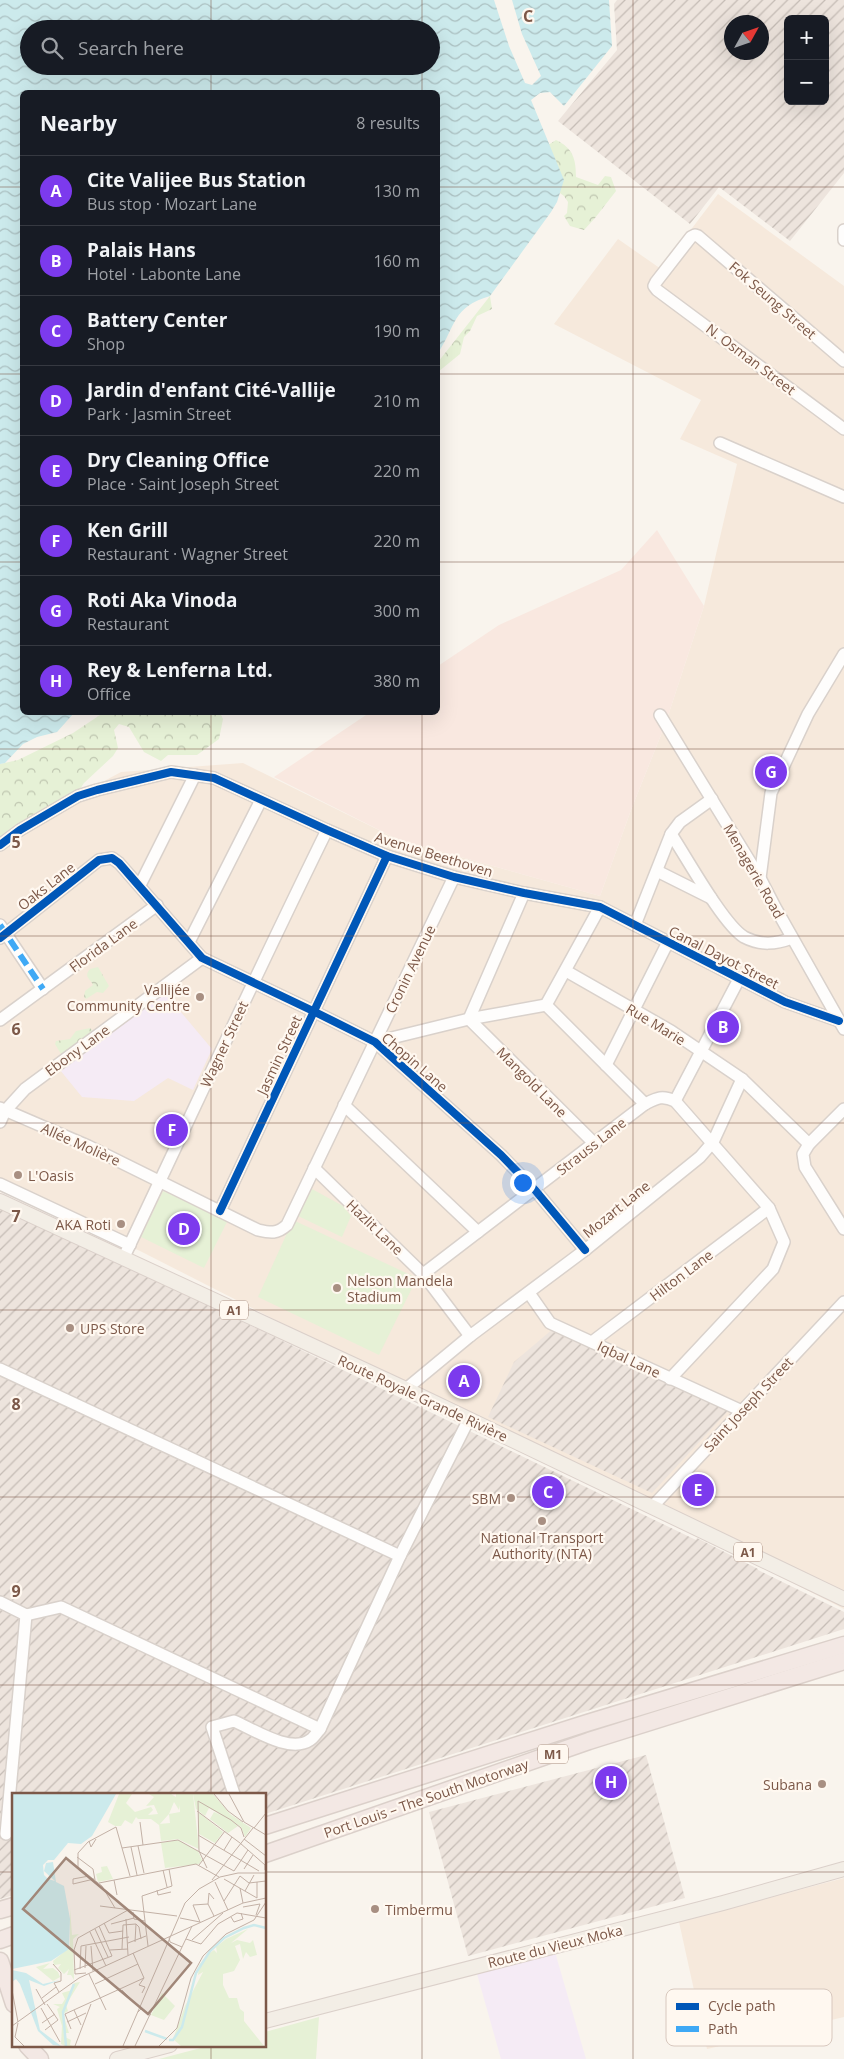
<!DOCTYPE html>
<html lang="en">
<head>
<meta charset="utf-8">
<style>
	body { margin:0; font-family:"Open Sans",sans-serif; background:#20242c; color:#f1f3f6 }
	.controls { position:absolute; right:15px; top:15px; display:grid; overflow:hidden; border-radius:8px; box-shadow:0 5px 20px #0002 }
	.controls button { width:45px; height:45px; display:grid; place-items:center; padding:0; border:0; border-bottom:1px solid #363941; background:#171b24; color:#f1f3f6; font:25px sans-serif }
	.compass { position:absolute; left:724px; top:15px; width:45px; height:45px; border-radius:50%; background:#171b24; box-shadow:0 5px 20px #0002; rotate:50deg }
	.you { position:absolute; left:522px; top:1182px; width:18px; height:18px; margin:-12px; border:4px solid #fff; border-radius:50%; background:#1a73e8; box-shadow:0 0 0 8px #1a73e833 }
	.badge { display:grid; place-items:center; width:32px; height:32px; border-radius:50%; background:#7c3aed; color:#fff; font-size:16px; font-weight:700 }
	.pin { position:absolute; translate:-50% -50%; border:2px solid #fff; box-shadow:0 1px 5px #0006 }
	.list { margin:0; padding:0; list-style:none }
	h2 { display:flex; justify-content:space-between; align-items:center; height:65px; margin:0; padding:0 20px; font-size:21px }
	h2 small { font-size:16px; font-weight:400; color:#9ea1a6 }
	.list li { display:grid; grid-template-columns:32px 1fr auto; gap:15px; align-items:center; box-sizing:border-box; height:70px; padding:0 20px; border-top:1px solid #363941 }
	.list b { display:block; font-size:19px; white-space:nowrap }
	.list p { margin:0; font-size:16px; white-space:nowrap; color:#9ea1a6 }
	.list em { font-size:16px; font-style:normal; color:#9ea1a6 }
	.icon { flex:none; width:28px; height:28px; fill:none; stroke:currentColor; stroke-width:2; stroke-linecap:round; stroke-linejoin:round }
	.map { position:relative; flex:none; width:844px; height:2059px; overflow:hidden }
	.search { position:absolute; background:#171b24; box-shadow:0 5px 20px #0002; left:20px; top:20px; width:420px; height:55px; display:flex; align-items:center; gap:12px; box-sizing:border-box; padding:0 18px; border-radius:28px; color:#9ea1a6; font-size:19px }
	.panel { position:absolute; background:#171b24; box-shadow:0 5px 20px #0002; left:20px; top:90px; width:420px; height:625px; border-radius:8px }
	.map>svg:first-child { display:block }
	.residential { fill:#f6e9dc }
	.commercial { fill:#f9e8e0 }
	.industrial { fill:url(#industrial-furrows); fill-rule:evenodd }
	.education { fill:#f5ebf5 }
	.forest { fill:url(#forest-crowns) }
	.green { fill:#e6f1d6 }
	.water { fill:url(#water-waves); fill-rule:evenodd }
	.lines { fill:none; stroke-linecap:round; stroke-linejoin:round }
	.minor-casing { stroke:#d9d1cb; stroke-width:14 }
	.major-casing { stroke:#dbd0ca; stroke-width:16 }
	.highway-casing { stroke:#dbd0ca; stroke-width:19 }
	.minor { stroke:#fefdfc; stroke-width:11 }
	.major { stroke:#f3eee6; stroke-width:14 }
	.highway { stroke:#f3e8e4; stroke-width:16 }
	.quiet { stroke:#3fa9f5; stroke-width:6; stroke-dasharray:12 6; stroke-linecap:butt }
	.cycleway-casing { stroke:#fff8f0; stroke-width:11 }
	.cycleway { stroke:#0057b8; stroke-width:8 }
	.grid { fill:none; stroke:#7c5848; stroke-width:1; stroke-opacity:0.55 }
	.poi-dot { fill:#a88f82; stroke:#fff8f0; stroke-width:2 }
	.labels { text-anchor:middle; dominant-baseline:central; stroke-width:4.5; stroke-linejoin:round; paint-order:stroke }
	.shield { fill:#fff8f0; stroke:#a3887a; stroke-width:1 }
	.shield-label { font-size:12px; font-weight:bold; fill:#7c5848 }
	.street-label { font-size:14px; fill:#7c5848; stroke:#fff8f0 }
	.poi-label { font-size:14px; fill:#7c5848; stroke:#fff8f0; text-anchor:end }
	.inset-river { fill:none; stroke:#cceaec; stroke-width:2.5 }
	.inset-road { fill:none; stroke:#c3b1a6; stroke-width:1 }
	.view { fill:#a18779; fill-opacity:0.15; stroke:#a18779; stroke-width:2.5 }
	.inset-edge { fill:none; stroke:#7c5848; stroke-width:2.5 }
	.key { fill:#fff8f0; stroke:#d8c8be; stroke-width:1 }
	.key-label { font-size:14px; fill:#7c5848 }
	.grid-label { font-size:16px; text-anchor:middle; font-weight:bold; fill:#7c5848; stroke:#fff8f0; stroke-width:4.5; stroke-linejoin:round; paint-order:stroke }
</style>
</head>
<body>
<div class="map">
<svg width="844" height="2059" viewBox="0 0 844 2059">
	<defs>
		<pattern id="industrial-furrows" width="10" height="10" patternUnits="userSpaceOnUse" patternTransform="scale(1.25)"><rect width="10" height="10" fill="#ede4dd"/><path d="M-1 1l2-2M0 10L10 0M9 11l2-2" fill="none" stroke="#c5bcb5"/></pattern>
		<pattern id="forest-crowns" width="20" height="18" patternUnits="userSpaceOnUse" patternTransform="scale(1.25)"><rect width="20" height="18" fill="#e6f1d6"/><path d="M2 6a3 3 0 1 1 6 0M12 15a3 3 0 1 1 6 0" fill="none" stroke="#bfc6b0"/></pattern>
		<pattern id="water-waves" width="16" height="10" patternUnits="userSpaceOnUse" patternTransform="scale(1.25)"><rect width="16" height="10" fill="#cceaec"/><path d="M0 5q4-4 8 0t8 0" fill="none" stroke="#abc0c1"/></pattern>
	</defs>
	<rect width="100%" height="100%" fill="#f9f4ed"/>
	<g class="residential">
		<polygon points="718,194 844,286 844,1609 142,1252 0,1185 0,843 25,824 121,772 243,763 397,839 600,896 631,810 665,725 704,606 737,464 680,439 701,400 554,324 618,239 661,269"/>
		<polygon points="844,1878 844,2017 707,2049 679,1922"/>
	</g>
	<polygon class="commercial" points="657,530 704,606 665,725 631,810 600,896 397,839 274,777 369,713 438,712 438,666 499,625 621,570"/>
	<g class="industrial">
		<path d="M617 0H844V173L790 241 719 187 690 224 558 121 617 50 614 4ZM788 19H825V101H788ZM732 22H762V52H732Z"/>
		<polygon points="0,1205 696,1540 697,1538 758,1569 758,1570 844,1612 844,1629 265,1814 265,1794 14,1794 14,1895 0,1899"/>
		<polygon points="554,1328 652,1373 728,1411 652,1493 488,1417 514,1362"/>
		<polygon points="646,1755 685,1898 468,1956 429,1812"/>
	</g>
	<g class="education">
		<polygon points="164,992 212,1049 193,1090 168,1078 134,1101 82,1097 60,1070"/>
		<polygon points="555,1952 586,2059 501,2059 477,1974"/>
	</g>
	<g class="forest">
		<path d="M556 140C573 148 576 159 576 177L598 185 605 176 611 177 616 191 595 218 584 230 570 226 564 216 567 213 568 202 564 196 542 180V149Z"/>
		<polygon points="490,296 492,309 477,316 470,331 464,337 460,354 438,372 438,362"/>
		<polygon points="103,713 220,713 223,719 219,739 197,755 168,755 161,761 144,752 129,727 119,724 114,730 118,748 113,756 84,783 76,795 0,843 0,764 18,760 73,733"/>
		<path d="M98 967 109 986 103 993 97 992 86 999 84 997 85 991 93 985C91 979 83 977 90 969Z"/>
		<path d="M90 1028 93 1031C88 1037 86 1037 80 1039L78 1044 70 1048 66 1054H61L55 1044 56 1041 70 1039 76 1031Z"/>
	</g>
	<g class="green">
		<polygon points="312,1189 343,1206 351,1216 342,1237 298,1216"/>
		<polygon points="163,1191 228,1220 204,1268 141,1237"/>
		<polygon points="293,1220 417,1278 379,1355 258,1297"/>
		<polygon points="319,2017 316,2059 159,2059 212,2045 265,2045 265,2032"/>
	</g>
	<path class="water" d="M0 0H494L509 46 525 83 532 85 541 76 522 34 512 0H609L612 46 564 106 550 92 540 93 531 100 564 180 557 202 551 212 490 296C452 307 456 326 438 353V92H22V712L74 713 57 732 37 737 23 744 5 763 0 764ZM29 29H431V66H29Z"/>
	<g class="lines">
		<g class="minor-casing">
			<g id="minor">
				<polyline points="844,230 844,240"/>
				<polyline points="844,361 698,236 695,235 691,237 656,282 654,286 657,290 844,429"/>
				<polyline points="720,443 844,497"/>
				<polyline points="660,715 760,878 775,907 844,1029"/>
				<path d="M671 834C687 858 723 924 744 937 761 946 776 944 792 938"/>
				<polyline points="0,845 20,830 78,796 97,790 171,772 214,778 327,830 387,856 454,877 524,893 600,907 785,1002 839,1021"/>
				<polyline points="657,871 711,898"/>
				<polyline points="760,878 771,793 808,714 844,654"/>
				<polyline points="140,885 195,775"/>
				<polyline points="524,893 469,1019 595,1144"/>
				<polyline points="0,925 43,989"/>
				<polyline points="635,925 671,834 680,822 712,799"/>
				<polyline points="0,938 99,860 112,858 119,863 202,958 313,1011 375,1042 501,1155 535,1190 585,1250"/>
				<polyline points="189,942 261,800"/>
				<polyline points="566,971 671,1031 742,1079 809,1144"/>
				<polyline points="546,1005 645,1104"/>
				<polyline points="546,1005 600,907"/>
				<polyline points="0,1020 157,905"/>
				<polyline points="375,1042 469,1019 546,1005"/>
				<polyline points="606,1065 668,942"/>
				<polyline points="675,1101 739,979"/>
				<polyline points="344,1105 478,1232"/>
				<path d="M0 1108 88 1146 258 1230C271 1233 277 1234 287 1225L454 877"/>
				<polyline points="844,1109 809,1144 803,1154 805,1167 844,1229"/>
				<polyline points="0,1122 5,1111 25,1089 202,958"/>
				<polyline points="314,1168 423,1274 470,1336"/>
				<polyline points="0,1184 130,1245"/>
				<polyline points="220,1211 387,856"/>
				<path d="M123 1259C191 1116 257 972 327 830"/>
				<path d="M423 1274 645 1104C657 1098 662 1095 675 1101L769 1208 784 1242 773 1269 670 1379"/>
				<polyline points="529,1293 550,1323 742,1411"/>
				<polyline points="592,1342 769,1208"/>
				<polyline points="0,1369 400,1556"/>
				<polyline points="406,1389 470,1336 585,1250 700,1157 713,1142 742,1079"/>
				<polyline points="652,1507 844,1302"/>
				<polyline points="0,1602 26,1615 61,1607 320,1729"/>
				<path d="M234 1794 212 1727 234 1721C253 1729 290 1754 310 1740 314 1738 317 1732 320 1729L400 1556 469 1419"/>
				<polyline points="6,1834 26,1615"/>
			</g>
		</g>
		<g class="major-casing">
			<g id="major">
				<polyline points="0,1201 406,1389 844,1599"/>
				<polyline points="265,2021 723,1903 844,1869"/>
				<polyline points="117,2059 170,2045"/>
			</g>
		</g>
		<g class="highway-casing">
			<g id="highway">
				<polyline points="265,1826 587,1723 844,1645"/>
				<polyline points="265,1854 589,1741 844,1661"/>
				<polyline points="0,1910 14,1906"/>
				<polyline points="0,1940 14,1935"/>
				<polyline points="0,1961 14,2004"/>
				<polyline points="27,2045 40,2059"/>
			</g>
		</g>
		<use href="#minor" class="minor"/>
		<use href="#major" class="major"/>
		<use href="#highway" class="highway"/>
		<polyline class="quiet" points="0,925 43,989"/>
		<g class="cycleway-casing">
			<g id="cycleway">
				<polyline points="0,845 20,830 78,796 97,790 171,772 214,778 327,830 387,856 454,877 524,893 600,907 785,1002 839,1021"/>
				<polyline points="0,938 99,860 112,858 119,863 202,958 313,1011 375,1042 501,1155 535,1190 585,1250"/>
				<polyline points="220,1211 387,856"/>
			</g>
		</g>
		<use href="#cycleway" class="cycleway"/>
	</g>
	<path class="grid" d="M211 0V29M422 0V29M633 0V2059M211 66V92M422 66V92M0 187H22M438 187H844M0 374H22M438 374H844M0 562H22M438 562H844M211 712V1794M422 712V2059M0 749H844M0 936H844M0 1123H844M0 1310H844M0 1497H844M0 1685H844M0 1872H14M265 1872H844M211 2045V2059"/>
	<g class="poi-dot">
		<circle cx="200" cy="997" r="5"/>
		<circle cx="18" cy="1175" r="5"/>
		<circle cx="121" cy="1224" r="5"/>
		<circle cx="337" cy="1288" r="5"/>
		<circle cx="70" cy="1328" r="5"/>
		<circle cx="511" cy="1498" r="5"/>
		<circle cx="542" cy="1521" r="5"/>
		<circle cx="822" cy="1784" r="5"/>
		<circle cx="375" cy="1909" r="5"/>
	</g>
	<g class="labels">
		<g class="shield">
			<rect x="220" y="1300.5" width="28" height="19" rx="4"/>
			<rect x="734" y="1542.5" width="28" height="19" rx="4"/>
			<rect x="538" y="1744.5" width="30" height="19" rx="4"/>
		</g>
		<g class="shield-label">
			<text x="234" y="1310">A1</text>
			<text x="748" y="1552">A1</text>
			<text x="553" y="1754">M1</text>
		</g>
		<g class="street-label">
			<text transform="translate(773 300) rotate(41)">Fok Seung Street</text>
			<text transform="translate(751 359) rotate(37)">N. Osman Street</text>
			<text transform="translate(434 854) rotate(17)">Avenue Beethoven</text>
			<text transform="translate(754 871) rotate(60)">Menagerie Road</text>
			<text transform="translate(46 886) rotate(-38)">Oaks Lane</text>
			<text transform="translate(103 945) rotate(-36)">Florida Lane</text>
			<text transform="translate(724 957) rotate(27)">Canal Dayot Street</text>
			<text transform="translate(410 969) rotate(-64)">Cronin Avenue</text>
			<text transform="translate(656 1024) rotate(31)">Rue Marie</text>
			<text transform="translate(224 1044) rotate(-65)">Wagner Street</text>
			<text transform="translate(77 1050) rotate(-36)">Ebony Lane</text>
			<text transform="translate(279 1055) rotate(-65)">Jasmin Street</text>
			<text transform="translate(415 1062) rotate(41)">Chopin Lane</text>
			<text transform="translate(532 1082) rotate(45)">Mangold Lane</text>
			<text transform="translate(81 1144) rotate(24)">Allée Molière</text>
			<text transform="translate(591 1146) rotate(-38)">Strauss Lane</text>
			<text transform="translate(616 1209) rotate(-39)">Mozart Lane</text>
			<text transform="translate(375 1227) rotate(44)">Hazlit Lane</text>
			<text transform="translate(681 1275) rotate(-37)">Hilton Lane</text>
			<text transform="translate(629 1359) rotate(25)">Iqbal Lane</text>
			<text transform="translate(423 1398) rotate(25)">Route Royale Grande Rivière</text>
			<text transform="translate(748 1404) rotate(-47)">Saint Joseph Street</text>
			<text transform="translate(426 1798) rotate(-19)">Port Louis – The South Motorway</text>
			<text transform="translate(555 1946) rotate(-14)">Route du Vieux Moka</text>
		</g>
		<g class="poi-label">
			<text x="190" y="989">Vallijée<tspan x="190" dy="16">Community Centre</tspan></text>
			<text x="28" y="1175" text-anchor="start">L'Oasis</text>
			<text x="111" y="1224">AKA Roti</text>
			<text x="347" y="1280" text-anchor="start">Nelson Mandela<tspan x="347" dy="16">Stadium</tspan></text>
			<text x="80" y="1328" text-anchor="start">UPS Store</text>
			<text x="501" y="1498">SBM</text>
			<text x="542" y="1537" text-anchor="middle">National Transport<tspan x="542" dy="16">Authority (NTA)</tspan></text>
			<text x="812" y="1784">Subana</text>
			<text x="385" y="1909" text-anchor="start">Timbermu</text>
		</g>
	</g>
	<g transform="translate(12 1793)">
		<rect width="254" height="254" fill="#f9f4ed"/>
		<path d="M107 1H120L114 10 123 19 139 14 141 17 136 22 146 21 142 12 134 13 142 4 137 1H159L169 7 167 17 162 9 157 21 147 32 139 26H126L124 24 120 31 113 27 109 33H103L96 29ZM58 115 60 142 67 141 61 146 62 187 59 182H55L57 176 52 181 46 175 49 171 42 172 41 168 58 154ZM236 136 219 150 225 147 238 150 241 147 245 162 238 164 234 159 231 166 228 151 223 153 228 167 222 178 211 181V192L217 205H225L228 216 232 219V228L252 253H169L161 246 173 213 191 179 186 182 187 172 196 161 202 157 205 160 204 154 214 146ZM38 170 31 176 41 175 46 179 48 184 41 188 24 174ZM68 189 54 212 56 218 51 221 57 240H53L52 234 53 244 59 247 58 252 61 253H53L49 251 50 233 45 216 48 214 41 211H50L53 206 50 200 60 197 62 190Z" fill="#e6f1d6"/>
		<path d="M164 1H181L187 56 166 46 149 48 147 31 158 30 157 21 168 19V7L164 6ZM186 19 211 39 203 50 187 41ZM166 47 186 58 190 67 187 71 153 75 149 50ZM95 73 101 86 86 89 84 81 90 79 89 74Z" fill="#e6f1d6"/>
		<path d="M181 1H201L218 21 239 35 233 44 229 34 197 15 193 23 184 16ZM202 19 215 25 226 33 216 40 198 26ZM150 200 163 213 152 227 139 222Z" fill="#e6f1d6"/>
		<path d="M0 1H104L80 43 69 51 56 50 42 67H36L31 72 32 82 36 86 43 88 32 78 34 70 41 69 44 89 52 93 58 126 57 156 39 168 0 176ZM0 177 14 180 31 191 48 187 32 193 17 187 28 237 49 253 41 252 26 238 8 191 4 186 0 189Z" fill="#cceaec"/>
		<path class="inset-river" d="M133 238 155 246M157 247H161L170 234 184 180 198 158 212 145 232 135 242 132 254 135M54 253 51 219 62 191"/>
		<path class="inset-road" d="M202 1 216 18 231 29M217 1 232 29 254 42M186 8 187 58 195 75M186 8 219 27 229 35 232 44M185 18 228 50 253 72V77M128 29 131 52M242 35 254 20M186 42 247 78M232 46 254 63M77 48 79 54 84 46M126 53 132 80M119 54 125 82M110 55 166 47 222 78 236 57M212 57 220 44M65 64 81 76 83 87M187 72 213 38M232 76 241 62M151 77 155 94M77 83 61 86V91L82 86M212 86 245 105M102 87 105 102M200 87 241 35M203 89 216 117M245 89V105M87 90 184 71 207 84M228 95 231 110M145 97 146 102 159 99M233 98 242 82M254 105V89M212 108 228 83 237 90 254 88M88 113 165 123M231 114 248 111 244 122M103 115 90 93 66 74V60L76 49 104 34 118 83M121 119 122 126 133 128M202 123 196 111 197 100 202 106M219 124 222 129 231 126 229 120M168 125 188 129M114 126 116 162M188 129 181 112 196 111M92 130 97 140 111 138M99 131 122 125M124 131 127 134 129 146M83 136 96 164M78 139 94 173M157 144 158 149 170 154M174 146 189 151 206 131 225 120 254 125M180 147 211 120M123 149 124 131M116 150 134 143M79 153 81 178M136 153 130 103 160 93 157 76M110 156 111 132 124 131M98 157 116 156M121 160 132 185 127 192 133 194 130 200M41 171 49 180V188L42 190 47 199M73 175 74 153M68 176 69 153 117 144M62 177 100 163 87 133M74 180 63 181 62 157 66 145 116 117M77 181 94 217M83 191 126 171M24 196 33 212M0 197 6 229M110 197 123 210M30 205 44 194M29 215 48 249M62 217 69 232M126 219 129 216 139 222M55 229 74 220M6 230 3 244 12 253M30 230 43 221M0 233 67 185 231 110 254 105M59 236 53 221 132 185M33 237 46 227 35 211M63 253 79 211M111 253 173 110 187 96 208 84 226 80H254M123 253 180 133M147 253 165 235 179 185 191 163 214 141 242 127 254 109"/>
		<path class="view" d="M54 65 179 170 136 221 11 116Z"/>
		<rect width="254" height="254" class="inset-edge"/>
	</g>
	<rect x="666" y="1989" width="166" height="57" rx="8" class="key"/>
	<rect x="676" y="2003" width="23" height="7" fill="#0057b8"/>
	<rect x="676" y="2026" width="23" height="6" fill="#3fa9f5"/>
	<g class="key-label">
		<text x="708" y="2011">Cycle path</text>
		<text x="708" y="2034">Path</text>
	</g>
	<g class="grid-label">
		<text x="528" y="22">C</text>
		<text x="16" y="848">5</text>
		<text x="16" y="1035">6</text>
		<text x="16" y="1222">7</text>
		<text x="16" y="1410">8</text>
		<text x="16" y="1597">9</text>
	</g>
</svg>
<div class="controls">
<button>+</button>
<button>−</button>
</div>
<svg class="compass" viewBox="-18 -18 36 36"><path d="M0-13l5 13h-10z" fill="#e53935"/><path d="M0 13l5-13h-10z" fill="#9ea1a6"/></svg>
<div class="you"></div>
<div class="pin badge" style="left:464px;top:1381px">A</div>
<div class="pin badge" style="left:723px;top:1027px">B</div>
<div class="pin badge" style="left:548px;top:1492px">C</div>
<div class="pin badge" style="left:184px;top:1229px">D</div>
<div class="pin badge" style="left:698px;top:1490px">E</div>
<div class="pin badge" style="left:172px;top:1130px">F</div>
<div class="pin badge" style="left:771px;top:772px">G</div>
<div class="pin badge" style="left:611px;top:1782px">H</div>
<div class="search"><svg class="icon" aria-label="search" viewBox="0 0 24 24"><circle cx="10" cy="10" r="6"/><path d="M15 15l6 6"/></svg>Search here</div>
<section class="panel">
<h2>Nearby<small>8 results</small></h2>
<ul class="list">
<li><span class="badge">A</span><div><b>Cite Valijee Bus Station</b><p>Bus stop · Mozart Lane</p></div><em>130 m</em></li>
<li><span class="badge">B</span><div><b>Palais Hans</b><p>Hotel · Labonte Lane</p></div><em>160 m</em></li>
<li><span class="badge">C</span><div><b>Battery Center</b><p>Shop</p></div><em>190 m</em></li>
<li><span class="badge">D</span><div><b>Jardin d'enfant Cité-Vallije</b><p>Park · Jasmin Street</p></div><em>210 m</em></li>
<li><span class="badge">E</span><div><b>Dry Cleaning Office</b><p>Place · Saint Joseph Street</p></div><em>220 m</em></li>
<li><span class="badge">F</span><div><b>Ken Grill</b><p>Restaurant · Wagner Street</p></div><em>220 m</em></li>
<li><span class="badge">G</span><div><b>Roti Aka Vinoda</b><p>Restaurant</p></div><em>300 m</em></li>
<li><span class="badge">H</span><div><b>Rey &amp; Lenferna Ltd.</b><p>Office</p></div><em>380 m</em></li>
</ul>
</section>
</div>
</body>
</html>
